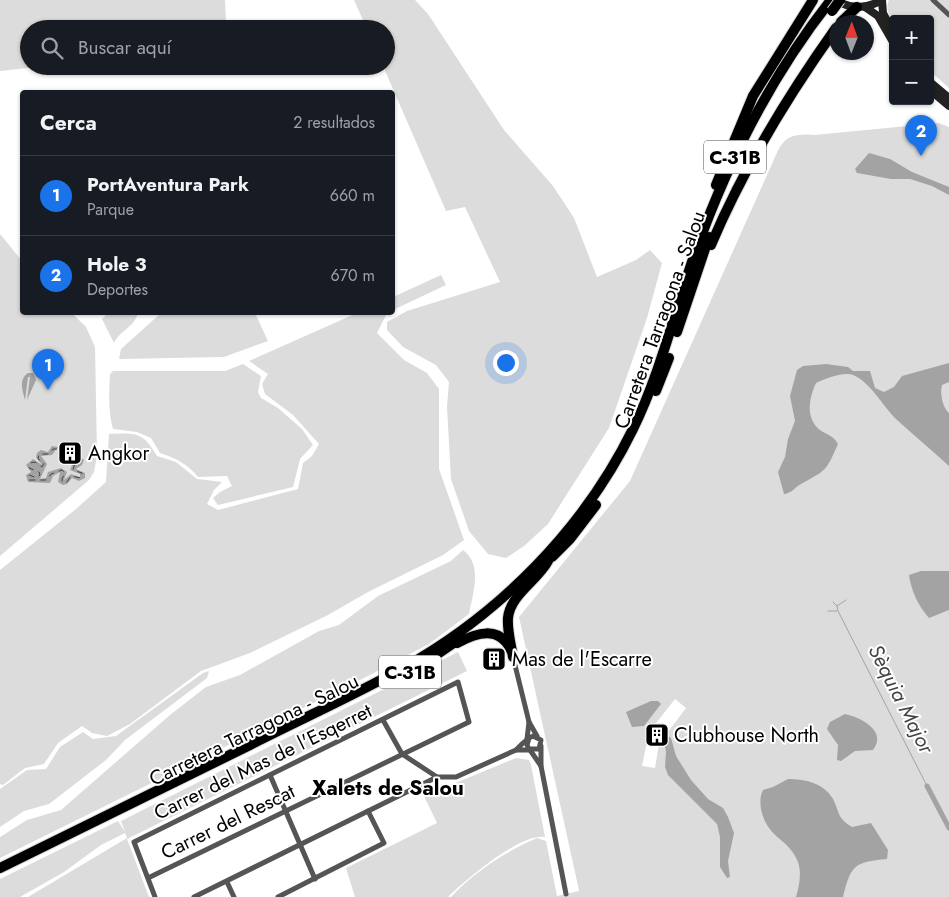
<!DOCTYPE html>
<html lang="es">
<head>
<meta charset="utf-8">
<style>
	body { margin:0; font-family:Jost,sans-serif; background:#242831; color:#f1f3f6 }
	.controls { position:absolute; right:15px; top:15px; display:grid; overflow:hidden; border-radius:5px; box-shadow:0 1px 4px #0004 }
	.controls button { width:45px; height:45px; display:grid; place-items:center; padding:0; border:0; border-bottom:1px solid #363941; background:#171b24; color:#f1f3f6; font:25px sans-serif }
	.compass { position:absolute; left:829px; top:15px; width:45px; height:45px; border-radius:50%; background:#171b24; box-shadow:0 1px 4px #0004; rotate:1deg }
	.you { position:absolute; left:505px; top:362px; width:18px; height:18px; margin:-12px; border:4px solid #fff; border-radius:50%; background:#1a73e8; box-shadow:0 0 0 8px #1a73e833 }
	.badge { display:grid; place-items:center; width:32px; height:32px; border-radius:50%; background:#1a73e8; color:#fff; font-size:16px; font-weight:700 }
	.pin { position:absolute; translate:-50% -41px; filter:drop-shadow(0 1px 2px #0008) }
	.pin::after { content:''; position:absolute; top:26px; width:18px; height:15px; background:inherit; clip-path:polygon(0 0,100% 0,50% 100%) }
	.list { margin:0; padding:0; list-style:none }
	h2 { display:flex; justify-content:space-between; align-items:center; height:65px; margin:0; padding:0 20px; font-size:21px }
	h2 small { font-size:16px; font-weight:400; color:#9ea1a6 }
	.list li { display:grid; grid-template-columns:32px 1fr auto; gap:15px; align-items:center; box-sizing:border-box; height:80px; padding:0 20px; border-top:1px solid #363941 }
	.list b { display:block; font-size:19px; white-space:nowrap }
	.list p { margin:0; font-size:16px; white-space:nowrap; color:#9ea1a6 }
	.list em { font-size:16px; font-style:normal; color:#9ea1a6 }
	.icon { flex:none; width:28px; height:28px; fill:none; stroke:currentColor; stroke-width:2; stroke-linecap:round; stroke-linejoin:round }
	.map { position:relative; flex:none; width:949px; height:897px; overflow:hidden }
	.search { position:absolute; background:#171b24; box-shadow:0 1px 4px #0004; left:20px; top:20px; width:375px; height:55px; display:flex; align-items:center; gap:12px; box-sizing:border-box; padding:0 18px; border-radius:28px; color:#9ea1a6; font-size:19px }
	.panel { position:absolute; background:#171b24; box-shadow:0 1px 4px #0004; left:20px; top:90px; width:375px; height:225px; border-radius:5px }
	.map>svg:first-child { display:block }
	.green { fill:#dcdcdc; fill-rule:evenodd }
	.water { fill:#a3a3a3 }
	.lines { fill:none; stroke-linecap:round; stroke-linejoin:round }
	.stream { stroke:#a3a3a3; stroke-width:1 }
	.canal { stroke:#a3a3a3; stroke-width:5 }
	.ferry { stroke:#444; stroke-width:1; stroke-dasharray:6 5; stroke-linecap:butt }
	.highway-casing { stroke:#dbdbdb; stroke-width:12 }
	.street { stroke:#555; stroke-width:5 }
	.secondary { stroke:#222; stroke-width:8 }
	.highway { stroke:#000; stroke-width:10 }
	.highway-bridge-casing { stroke:#dbdbdb; stroke-width:12; stroke-linecap:butt }
	.highway-bridge { stroke:#000; stroke-width:10 }
	.labels { text-anchor:middle; dominant-baseline:central; stroke-width:4; stroke-linejoin:round; paint-order:stroke }
	.shield { fill:#fff; stroke:#4c4c4c; stroke-width:1 }
	.shield-label { font-size:19px; font-weight:bold; fill:#000 }
	.street-label { font-size:20px; fill:#000; stroke:#fff }
	.poi-label { font-size:20px; fill:#000; stroke:#fff; text-anchor:start }
	.water-label { font-size:21px; font-style:italic; fill:#444; stroke:#fff }
	.neighbourhood-label { font-size:21px; font-weight:bold; fill:#000; stroke:#fff }
</style>
</head>
<body>
<div class="map">
<svg width="949" height="897" viewBox="0 0 949 897">
	<rect width="100%" height="100%" fill="#fff"/>
	<g class="green">
		<polygon points="0,0 225,0 226,24 217,29 29,29 29,66 47,66 0,71"/>
		<polygon points="354,0 415,0 428,14 504,130 553,186 574,218 597,277 636,260 650,250 662,263 647,318 609,428 548,524 524,546 506,558 488,554 469,531 451,479 447,407 449,382 436,365 403,347 387,330 387,322 407,311 500,282 465,207 446,211 383,66 386,66 386,29 367,29"/>
		<path d="M889 0H949V88L930 71V19H893V22C889 15 885 8 889 0Z"/>
		<path d="M939 123 949 127V897H451C474 872 505 852 537 838L546 841 557 896 579 891 580 895 519 617 630 481 767 175C781 147 779 132 814 135ZM675 699 686 708 659 744 655 768 642 766 649 732Z"/>
		<polygon points="0,234 22,261 22,312 72,313 86,327 95,347 97,456 94,472 89,480 0,556"/>
		<polygon points="441,275 446,285 393,310 393,297"/>
		<path d="M108 313H138C133 329 121 329 114 343L102 319Z"/>
		<polygon points="161,313 255,313 268,341 224,357 119,359 121,349"/>
		<path d="M357 313H387L377 333 404 360 427 373 439 389V469L464 540 443 555 368 592 328 615 250 653 201 671 130 724 107 736 92 733 82 726 58 743 44 764 25 768 3 785 0 784V570L76 509 106 482 109 434C136 433 143 432 157 456L176 462 197 479 222 482 214 490 207 504 218 510 298 489 303 463 312 456 319 444 293 415 265 394 262 384 268 374 249 361Z"/>
		<path d="M243 364 261 376 258 392 261 398 278 408 302 429 313 445 300 459 293 487 218 505 213 498 220 492 232 486 227 476 198 477C188 464 175 458 160 453L151 438 137 432 113 429C108 412 109 392 110 374L113 371H225Z"/>
		<path d="M463 550C483 565 473 593 469 614L429 644 364 678 0 858V837L27 820 61 810 170 715 206 687 240 675 319 631 339 625 378 596 451 561Z"/>
		<polygon points="458,652 467,671 127,839 149,897 28,897 127,838 125,833 101,845 64,872 20,897 0,897 0,879 118,821 125,832 121,821"/>
		<polygon points="209,671 207,678 125,740 106,760 49,804 24,811 0,827 0,789 27,770 46,769 60,747 83,732 93,739 116,736 203,673"/>
		<path d="M516 758 529 760 531 765 545 837C522 832 465 880 448 897H355L346 868 437 823 422 792 436 785 453 784Z"/>
	</g>
	<g class="water">
		<polygon points="869,153 890,159 912,172 949,187 949,195 932,186 910,179 891,179 857,173 855,169"/>
		<path d="M949 363V382L942 385C940 393 942 407 949 413V466C932 450 913 435 896 419 883 406 870 382 853 375 844 371 824 379 816 383 809 398 805 418 820 430 827 435 833 435 838 444 825 473 827 469 801 484 794 488 792 493 784 494L778 472 785 457 788 439 795 421 790 396 797 370 803 366 826 364 848 367 853 371H870L875 388 884 392 894 387 902 376Z"/>
		<path d="M28 373H33L36 380 27 400 30 377H28L25 400C23 391 18 380 28 373Z"/>
		<polygon points="52,446 58,447 52,455 41,456 47,464 40,479 46,478 48,472 61,468 67,472 64,480 71,474 80,477 80,474 70,470 72,465 78,462 74,458 76,454 84,460 82,465 76,469 85,473 85,478 79,481 72,478 67,484 63,485 58,482 60,472 53,476 50,483 28,482 26,475 31,472 26,465 33,459 42,465 36,457 37,453 41,450 48,452"/>
		<path d="M921 571H949V610L929 618C918 606 911 590 909 575Z"/>
		<polygon points="651,701 658,701 661,704 644,726 632,727 626,712"/>
		<path d="M845 714C860 717 888 731 873 750L855 751 841 761 837 760 838 745 827 729 830 722Z"/>
		<polygon points="668,736 671,738 676,756 691,780 708,799 723,808 728,817 734,833 728,861 730,877 727,878 720,867 720,837 717,824 668,775 665,767 666,752 664,742"/>
		<path d="M788 779C805 779 824 783 833 799 840 813 837 818 852 827L871 823 888 850 887 859C854 862 851 865 843 897H796C799 886 802 874 798 862 789 838 767 839 761 809 760 802 760 796 763 790L773 787Z"/>
	</g>
	<g class="lines">
		<g class="stream">
			<polyline points="846,600 837,606 838,611 927,786"/>
			<polyline points="833,602 837,606"/>
			<polyline points="828,611 837,611"/>
		</g>
		<polyline class="canal" points="927,786 949,828"/>
		<polyline class="ferry" points="57,449 53,449 49,454 39,454 38,459 44,463 42,467 35,462 30,463 29,468 39,472 40,475 37,478 29,475 29,480 47,480 51,474 62,470 65,473 62,479 62,482 67,482 71,476 81,478 82,473 73,470 74,466 81,460 75,456"/>
		<g class="highway-casing">
			<g id="highway">
				<polyline points="841,22 857,7"/>
				<polyline points="716,185 753,96 813,0"/>
				<path d="M711 245C744 167 787 97 836 28"/>
				<polyline points="677,332 709,237"/>
				<polyline points="656,391 669,358"/>
				<polyline points="552,557 570,539 596,505"/>
				<path d="M457 643C476 633 499 625 511 650"/>
				<path d="M513 657C511 644 507 631 508 618 510 595 538 580 548 561"/>
				<polyline points="426,662 461,638"/>
				<path d="M0 868C83 827 167 786 250 745 301 719 353 696 403 668 500 614 584 529 633 429 660 374 674 314 694 256 726 165 771 76 831 0"/>
			</g>
		</g>
		<g class="street">
			<polyline points="933,0 949,15"/>
			<polyline points="513,657 529,722"/>
			<polyline points="383,720 402,754 437,777 456,777 516,750"/>
			<path d="M529 738 527 745 529 749H539L541 740 533 736C526 739 521 745 516 750H532"/>
			<polyline points="527,739 529,722 537,736"/>
			<polyline points="530,750 541,766 541,746"/>
			<polyline points="541,766 566,894"/>
			<polyline points="270,775 315,879"/>
			<polyline points="148,878 469,722 458,682 134,842 155,897"/>
			<polyline points="227,882 234,897"/>
			<polyline points="194,897 437,777"/>
			<polyline points="278,897 384,843 368,811"/>
		</g>
		<g class="secondary">
			<path d="M836 0C851 10 866 9 882 0L883 13 893 32"/>
			<polyline points="865,7 878,16 893,42"/>
			<polyline points="930,82 949,98"/>
			<polyline points="930,90 949,106"/>
		</g>
		<use href="#highway" class="highway"/>
		<g class="highway-bridge-casing">
			<polyline id="highway-bridge" points="832,11 840,0"/>
		</g>
		<use href="#highway-bridge" class="highway-bridge"/>
	</g>
	<defs>
		<g id="building-square" transform="scale(1.25)"><rect x="-9" y="-9" width="18" height="18" rx="4" fill="#000" stroke="#fff"/><path d="M-4-6H4V6H1V3H-1V6H-4ZM-2.5-4.3h1.7v1.8h-1.7ZM.8-4.3h1.7v1.8H.8ZM-2.5-1h1.7V.8h-1.7ZM.8-1h1.7V.8H.8Z" fill="#fff"/></g>
	</defs>
	<g fill-rule="evenodd">
		<use href="#building-square" x="70" y="453"/>
		<use href="#building-square" x="494" y="659"/>
		<use href="#building-square" x="657" y="735"/>
	</g>
	<g class="labels">
		<g class="shield">
			<rect x="704" y="140.5" width="62" height="33" rx="4"/>
			<rect x="379" y="655.5" width="62" height="33" rx="4"/>
		</g>
		<g class="shield-label">
			<text x="735" y="157">C-31B</text>
			<text x="410" y="672">C-31B</text>
		</g>
		<g class="street-label">
			<text transform="translate(660 320) rotate(-70)">Carretera Tarragona - Salou</text>
			<text transform="translate(254 730) rotate(-26)">Carretera Tarragona - Salou</text>
			<text transform="translate(263 762) rotate(-26)">Carrer del Mas de l'Esqerret</text>
			<text transform="translate(228 822) rotate(-26)">Carrer del Rescat</text>
		</g>
		<g class="poi-label">
			<text x="88" y="453">Angkor</text>
			<text x="512" y="659">Mas de l'Escarre</text>
			<text x="674" y="735">Clubhouse North</text>
		</g>
		<g class="water-label">
			<text transform="translate(901 699) rotate(63)">Sèquia Major</text>
		</g>
		<g class="neighbourhood-label">
			<text x="388" y="788">Xalets de Salou</text>
		</g>
	</g>
</svg>
<div class="controls">
<button>+</button>
<button>−</button>
</div>
<svg class="compass" viewBox="-18 -18 36 36"><path d="M0-13l5 13h-10z" fill="#e53935"/><path d="M0 13l5-13h-10z" fill="#9ea1a6"/></svg>
<div class="you"></div>
<div class="pin badge" style="left:48px;top:390px">1</div>
<div class="pin badge" style="left:921px;top:156px">2</div>
<div class="search"><svg class="icon" aria-label="search" viewBox="0 0 24 24"><circle cx="10" cy="10" r="6"/><path d="M15 15l6 6"/></svg>Buscar aquí</div>
<section class="panel">
<h2>Cerca<small>2 resultados</small></h2>
<ul class="list">
<li><span class="badge">1</span><div><b>PortAventura Park</b><p>Parque</p></div><em>660 m</em></li>
<li><span class="badge">2</span><div><b>Hole 3</b><p>Deportes</p></div><em>670 m</em></li>
</ul>
</section>
</div>
</body>
</html>
